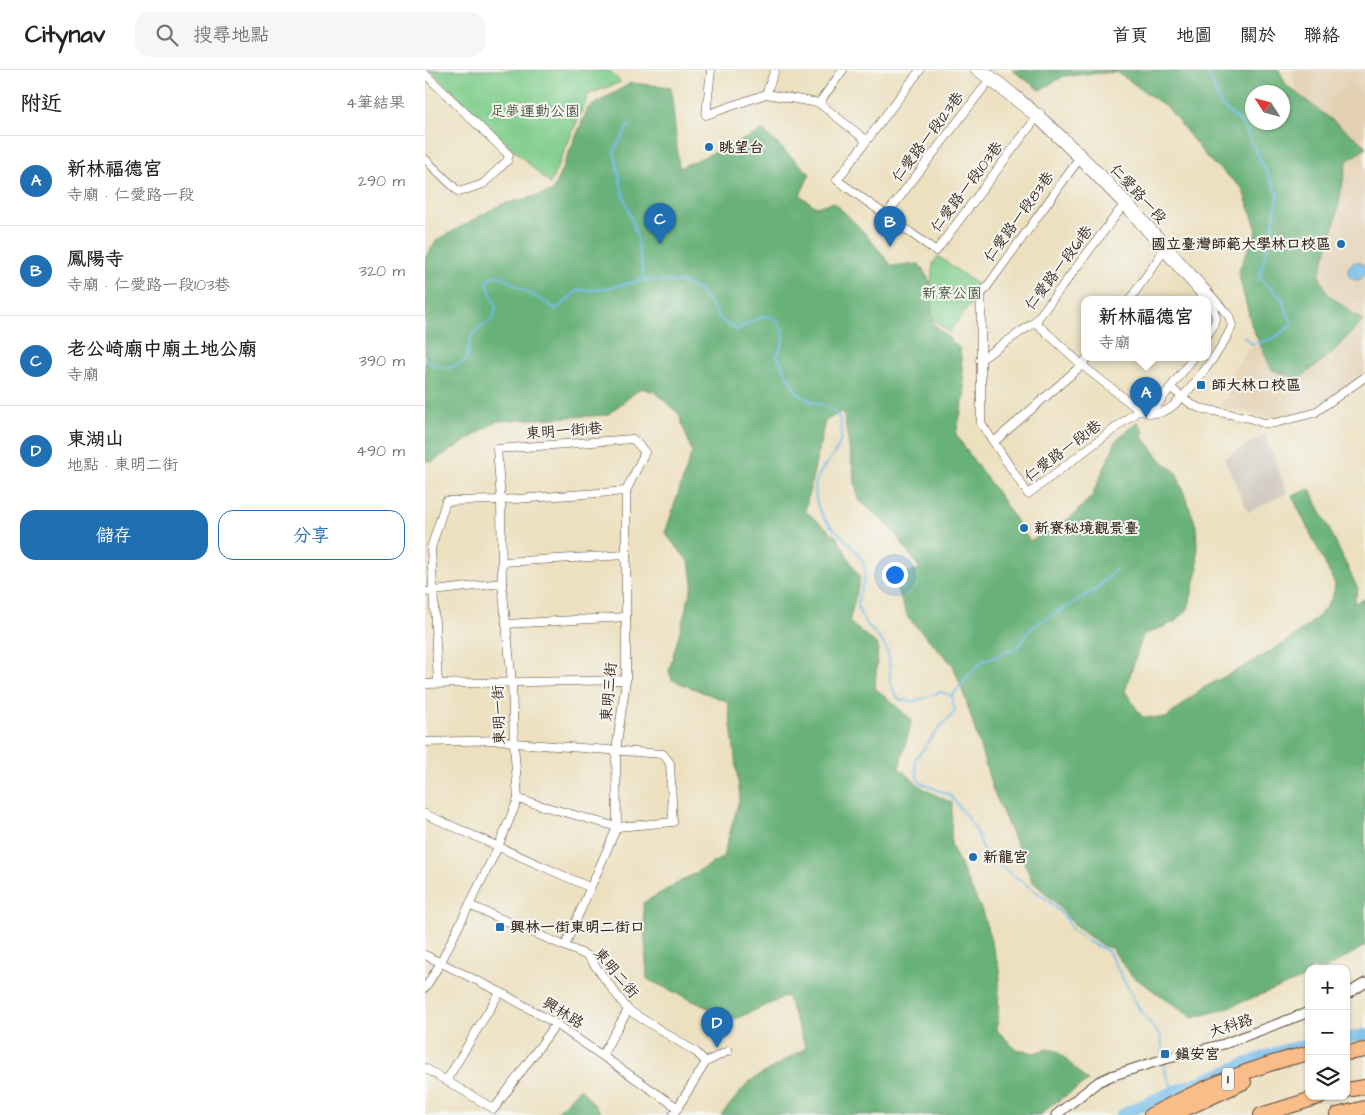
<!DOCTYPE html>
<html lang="zh-TW">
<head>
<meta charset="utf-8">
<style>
	body { margin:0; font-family:"Architects Daughter","LXGW WenKai TC",sans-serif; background:#f6f6f6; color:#222 }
	.controls { position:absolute; right:15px; bottom:15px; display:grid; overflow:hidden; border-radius:10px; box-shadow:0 1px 4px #0004 }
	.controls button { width:45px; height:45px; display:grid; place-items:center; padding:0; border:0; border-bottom:1px solid #e0e0e0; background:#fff; color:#222; font:25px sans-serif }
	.compass { position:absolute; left:820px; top:15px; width:45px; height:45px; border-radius:50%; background:#fff; box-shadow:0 1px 4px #0004; rotate:306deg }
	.you { position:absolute; left:469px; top:504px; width:18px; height:18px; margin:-12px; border:4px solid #fff; border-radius:50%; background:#1a73e8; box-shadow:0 0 0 8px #1a73e833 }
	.badge { display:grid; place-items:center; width:32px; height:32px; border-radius:50%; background:#1f6fb2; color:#fff; font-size:16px; font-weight:700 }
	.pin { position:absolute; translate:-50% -41px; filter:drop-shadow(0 1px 2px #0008) }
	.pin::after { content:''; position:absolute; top:26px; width:18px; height:15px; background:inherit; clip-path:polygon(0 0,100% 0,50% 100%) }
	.popup { position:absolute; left:656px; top:226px; width:130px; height:65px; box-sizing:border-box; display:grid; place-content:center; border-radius:10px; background:#fff; filter:drop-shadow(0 1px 4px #0005); font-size:16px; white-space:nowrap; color:#767676 }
	.popup b { font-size:19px; color:#222 }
	.popup::after { content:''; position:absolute; left:50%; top:100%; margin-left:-10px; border:10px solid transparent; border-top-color:#fff }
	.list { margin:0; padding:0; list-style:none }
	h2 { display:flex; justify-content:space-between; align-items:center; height:65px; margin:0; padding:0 20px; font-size:21px }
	h2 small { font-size:16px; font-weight:400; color:#767676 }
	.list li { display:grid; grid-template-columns:32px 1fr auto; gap:15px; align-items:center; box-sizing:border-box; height:90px; padding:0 20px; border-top:1px solid #e0e0e0 }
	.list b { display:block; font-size:19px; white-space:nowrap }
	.list p { margin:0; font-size:16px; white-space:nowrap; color:#767676 }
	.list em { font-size:16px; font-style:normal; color:#767676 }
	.actions { display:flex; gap:10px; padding:15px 20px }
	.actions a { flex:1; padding:11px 0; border:1px solid #1f6fb2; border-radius:15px; text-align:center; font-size:18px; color:#1f6fb2 }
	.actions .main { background:#1f6fb2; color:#fff }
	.icon { flex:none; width:28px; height:28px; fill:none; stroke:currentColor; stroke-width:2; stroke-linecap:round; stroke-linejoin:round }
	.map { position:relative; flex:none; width:940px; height:1045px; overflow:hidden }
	header { display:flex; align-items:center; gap:30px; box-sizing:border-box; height:70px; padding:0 25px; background:#fff; border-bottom:1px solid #e0e0e0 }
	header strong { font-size:24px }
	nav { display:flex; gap:28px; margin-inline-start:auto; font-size:18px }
	.search { width:350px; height:45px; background:#f6f6f6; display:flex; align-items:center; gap:12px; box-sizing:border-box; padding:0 18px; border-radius:15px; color:#767676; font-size:19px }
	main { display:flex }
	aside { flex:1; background:#fff }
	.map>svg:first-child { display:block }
	.built { fill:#e4d1b4 }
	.industrial { fill:#cbc3b8 }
	.green { fill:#81ce8d; stroke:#5e7c56 }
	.forest { fill:#68b178; stroke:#526e4b; fill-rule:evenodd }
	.water { fill:#71bcea; stroke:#567384 }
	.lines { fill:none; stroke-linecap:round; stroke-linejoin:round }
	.stream { stroke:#71bcea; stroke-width:2 }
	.river { stroke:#71bcea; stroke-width:12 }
	.minor-casing { stroke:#564536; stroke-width:9 }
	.tertiary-casing { stroke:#564536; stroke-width:11 }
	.motorway-casing { stroke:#564536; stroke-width:16 }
	.minor { stroke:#fff; stroke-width:8 }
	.tertiary { stroke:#fff; stroke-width:9 }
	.motorway { stroke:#f8bd88; stroke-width:14 }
	.poi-dot { fill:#1f6fb2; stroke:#f6f6f2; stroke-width:2 }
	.labels { text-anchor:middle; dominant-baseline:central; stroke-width:4; stroke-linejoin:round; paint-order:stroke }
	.shield { fill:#f6f6f2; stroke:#73675e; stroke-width:1 }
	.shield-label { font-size:14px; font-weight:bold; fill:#3b2a1e }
	.park-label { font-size:15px; fill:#505b3f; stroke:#f6f6f2 }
	.street-label { font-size:15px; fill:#3b2a1e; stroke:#f6f6f2 }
	.poi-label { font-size:15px; font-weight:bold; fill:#3b2a1e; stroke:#f6f6f2; text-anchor:start }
</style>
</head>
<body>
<header>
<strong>Citynav</strong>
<div class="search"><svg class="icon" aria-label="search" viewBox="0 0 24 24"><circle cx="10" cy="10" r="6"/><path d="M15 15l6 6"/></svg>搜尋地點</div>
<nav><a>首頁</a><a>地圖</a><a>關於</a><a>聯絡</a></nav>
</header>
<main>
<aside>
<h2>附近<small>4筆結果</small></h2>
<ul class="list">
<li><span class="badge">A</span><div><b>新林福德宮</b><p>寺廟 · 仁愛路一段</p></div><em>290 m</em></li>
<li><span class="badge">B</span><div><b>鳳陽寺</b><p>寺廟 · 仁愛路一段103巷</p></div><em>320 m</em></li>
<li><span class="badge">C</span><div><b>老公崎廟中廟土地公廟</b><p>寺廟</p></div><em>390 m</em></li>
<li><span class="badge">D</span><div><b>東湖山</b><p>地點 · 東明二街</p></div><em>490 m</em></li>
</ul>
<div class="actions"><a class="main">儲存</a><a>分享</a></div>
</aside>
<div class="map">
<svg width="940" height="1045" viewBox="0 0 940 1045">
	<rect width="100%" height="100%" fill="#f6f6f2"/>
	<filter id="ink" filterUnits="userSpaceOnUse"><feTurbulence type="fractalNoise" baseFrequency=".02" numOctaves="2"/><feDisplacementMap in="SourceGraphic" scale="10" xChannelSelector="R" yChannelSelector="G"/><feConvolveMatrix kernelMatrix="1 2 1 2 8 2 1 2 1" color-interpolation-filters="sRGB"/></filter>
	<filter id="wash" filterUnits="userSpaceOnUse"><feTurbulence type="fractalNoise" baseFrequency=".0096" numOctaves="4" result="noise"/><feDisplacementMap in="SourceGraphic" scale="20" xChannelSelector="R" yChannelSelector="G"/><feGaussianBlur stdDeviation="1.12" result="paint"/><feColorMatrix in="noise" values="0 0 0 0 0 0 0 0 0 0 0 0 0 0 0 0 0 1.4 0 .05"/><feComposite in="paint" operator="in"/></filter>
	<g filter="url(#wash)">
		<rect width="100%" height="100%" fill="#ece0bf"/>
		<polygon class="built" points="867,0 940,0 940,305 906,327 874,344 849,349 795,336 806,320 798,314 824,279 853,270 879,61"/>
		<polygon class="industrial" points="840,365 862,423 823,442 799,388"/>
		<g class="green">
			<polygon points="5,0 184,0 196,12 164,24 125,114"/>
			<polygon points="513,186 558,219 524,262 503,246 508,194"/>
		</g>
		<g class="forest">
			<path d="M587 0H854L861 15 940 75V79L922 91 910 153 894 206 903 224 938 251 907 283 874 309 847 300 827 257 813 202 832 160 817 118 783 89 744 39 692 2 639 6 615 20ZM858 22V52H828V22Z"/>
			<path d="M206 13 246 17 254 98 338 61 385 104 375 125 391 137 409 132 438 161 467 196 494 194 505 211 508 253 535 279 540 324 531 364C544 386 560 405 574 425 585 440 593 456 605 471L645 448 667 426 692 369 713 352 719 362 717 366 737 391 751 402 771 455 773 500 763 539 750 552 718 565 700 621 717 647 741 648C754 638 766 626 780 617 812 599 910 555 910 514L867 426 885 419 933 519 929 533 940 529V876L900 899H884V906L799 939 768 948 707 906 686 878 678 876 651 857 632 834 607 811 568 720 541 630 528 595 483 548 467 506 495 499 468 460 433 429 418 341 400 351 380 441 412 467 435 509 424 552 453 575 450 618 487 650 474 698 499 719 527 733 526 775 557 841 575 901 572 960 591 979 609 983 622 979 632 981 663 1011 625 1036 616 1045H296L325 1011 381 978 362 926 308 950 222 909 218 833 298 787 315 727 303 632 247 610 244 601 268 513 264 492 240 463 267 382 254 344 230 322 216 318 182 345 72 351 7 392 0 390V188L12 170 75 135 127 122 163 38Z"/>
			<polygon points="155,1018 178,1045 129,1045"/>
		</g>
		<circle class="water" cx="932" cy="201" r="9"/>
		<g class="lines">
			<g class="stream">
				<path d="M778 0 786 9 796 36 817 53 853 125 847 159 834 208 857 228 867 253C853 268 847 270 827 274L819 267"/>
				<polyline points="204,55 189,81 197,120 212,167 219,210"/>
				<path d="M0 290C16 300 24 300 41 291L45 269 51 260 68 249 71 237 62 213 65 207 75 206 131 239 137 235 153 220H171L219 210 256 212 272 219 286 235 296 250 312 260C320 255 329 250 337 247 349 243 359 257 359 268 358 274 354 281 352 286 359 298 364 313 373 323 383 334 407 334 415 349 416 351 415 354 416 356 421 386 389 395 390 421 392 453 412 457 429 479 431 483 436 487 438 492 445 509 431 524 433 536 436 554 455 564 462 580 469 599 458 611 475 630L489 631 516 622 527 626 530 641 510 663 490 690 492 707 496 713 525 725 550 758 560 785 624 831 641 848 647 860 666 873 683 881 716 942 736 967 738 986"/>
				<polyline points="527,626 546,602 558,591 592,578 607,557 670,520 691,499"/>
				<polyline points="739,993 741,1004 749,1021"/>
			</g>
			<g class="river">
				<polyline points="921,968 940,965"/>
				<path d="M697 1045C728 1029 760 1017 793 1005 822 993 852 980 884 975"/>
			</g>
		</g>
	</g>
	<g filter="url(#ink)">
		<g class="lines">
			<g class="minor-casing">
				<g id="minor">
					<polyline points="286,0 281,45 341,24 350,0"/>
					<polyline points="495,0 412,110 511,181 615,43"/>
					<polyline points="550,0 611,48 653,89 698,135 780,229"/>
					<path d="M560 0C653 69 728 159 804 246L807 256C799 276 759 332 740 341 731 345 723 344 714 340L657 295 610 252"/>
					<polyline points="0,4 84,85 82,91 58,114 34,122 0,89"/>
					<polyline points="341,24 394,33 441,70"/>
					<polyline points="394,33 418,0"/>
					<polyline points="657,85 556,225 556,353 603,424 714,340 732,335 769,287"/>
					<polyline points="461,145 566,8"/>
					<polyline points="705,229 741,178"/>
					<path d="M782 232C795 246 793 251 782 265"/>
					<polyline points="555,290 610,252 701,132"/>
					<polyline points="746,318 766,334 774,338 825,348 838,353 850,353 889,343 940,307"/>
					<polyline points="569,372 657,295 663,287"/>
					<polyline points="78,492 201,485"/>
					<polyline points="0,522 77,513"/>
					<polyline points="81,554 201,547"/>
					<polyline points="13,613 6,478 21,431 76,430 201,421"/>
					<polyline points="0,614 201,610"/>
					<polyline points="0,672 78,670 89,673 238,684 245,693 248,752 192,757 93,729"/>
					<polyline points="0,744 164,817"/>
					<polyline points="44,835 163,886 203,940 271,982 281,992"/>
					<polyline points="0,885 75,922 131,954 253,1038"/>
					<polyline points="0,918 15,894 73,777 93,729 89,673 87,613 77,513 76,430 72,379 208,369 220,382 201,421 201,610 191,681 192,757 140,876"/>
					<polyline points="177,985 203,940"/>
					<polyline points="0,998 69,1039 131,954"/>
					<polyline points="21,1011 75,922"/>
					<polyline points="248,1045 281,992 303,981"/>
				</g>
			</g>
			<g class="tertiary-casing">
				<g id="tertiary">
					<polyline points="921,925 940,913"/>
					<polyline points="631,1045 673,1012 686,1006 733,991 799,974 884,942"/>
				</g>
			</g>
			<g class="motorway-casing">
				<g id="motorway">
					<polyline points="921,983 940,980"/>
					<polyline points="921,1020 940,1017"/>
					<path d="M726 1045C776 1018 829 996 884 983"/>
					<polyline points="747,1045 819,1012"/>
					<polyline points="836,1045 897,1026"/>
					<polyline points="912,1045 940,1038"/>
				</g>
			</g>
			<use href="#minor" class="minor"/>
			<use href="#tertiary" class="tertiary"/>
			<use href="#motorway" class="motorway"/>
		</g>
	</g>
	<g class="poi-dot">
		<circle cx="284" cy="77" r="5"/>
		<circle cx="916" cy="174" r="5"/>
		<rect x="771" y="310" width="10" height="10" rx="2.5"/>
		<circle cx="599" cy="458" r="5"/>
		<circle cx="548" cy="787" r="5"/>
		<rect x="70" y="852" width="10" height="10" rx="2.5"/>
		<rect x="735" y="979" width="10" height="10" rx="2.5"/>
	</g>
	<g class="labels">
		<rect class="shield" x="797" y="997.5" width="12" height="23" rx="4"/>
		<g class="shield-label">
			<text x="803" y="1009">1</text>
		</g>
		<g class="park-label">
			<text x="110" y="41">足夢運動公園</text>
			<text x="527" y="223">新寮公園</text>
		</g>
		<g class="street-label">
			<text transform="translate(503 67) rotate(-53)">仁愛路一段123巷</text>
			<text transform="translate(542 117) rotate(-53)">仁愛路一段103巷</text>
			<text transform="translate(713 124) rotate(47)">仁愛路一段</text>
			<text transform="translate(594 147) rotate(-54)">仁愛路一段83巷</text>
			<text transform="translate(634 198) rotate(-53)">仁愛路一段61巷</text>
			<text transform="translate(139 361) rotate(-4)">東明一街1巷</text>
			<text transform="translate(638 381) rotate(-37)">仁愛路一段1巷</text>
			<text transform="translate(184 622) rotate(-85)">東明三街</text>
			<text transform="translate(74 645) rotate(-92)">東明一街</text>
			<text transform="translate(191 903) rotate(50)">東明二街</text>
			<text transform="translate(138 943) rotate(32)">興林路</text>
			<text transform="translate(806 956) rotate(-18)">大科路</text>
		</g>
		<g class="poi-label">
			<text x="294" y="77">眺望台</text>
			<text x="906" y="174" text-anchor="end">國立臺灣師範大學林口校區</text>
			<text x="786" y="315">師大林口校區</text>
			<text x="609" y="458">新寮秘境觀景臺</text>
			<text x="558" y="787">新龍宮</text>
			<text x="85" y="857">興林一街東明二街口</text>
			<text x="750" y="984">鎮安宮</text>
		</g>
	</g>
</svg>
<div class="controls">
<button>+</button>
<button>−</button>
<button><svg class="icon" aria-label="layers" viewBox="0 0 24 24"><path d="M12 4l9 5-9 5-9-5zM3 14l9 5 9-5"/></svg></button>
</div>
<svg class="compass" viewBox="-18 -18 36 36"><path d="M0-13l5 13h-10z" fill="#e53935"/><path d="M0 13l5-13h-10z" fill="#767676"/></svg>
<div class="you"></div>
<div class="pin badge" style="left:721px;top:348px">A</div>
<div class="popup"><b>新林福德宮</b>寺廟</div>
<div class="pin badge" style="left:465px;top:177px">B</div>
<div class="pin badge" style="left:235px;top:174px">C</div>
<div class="pin badge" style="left:292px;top:978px">D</div>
</div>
</main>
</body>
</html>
